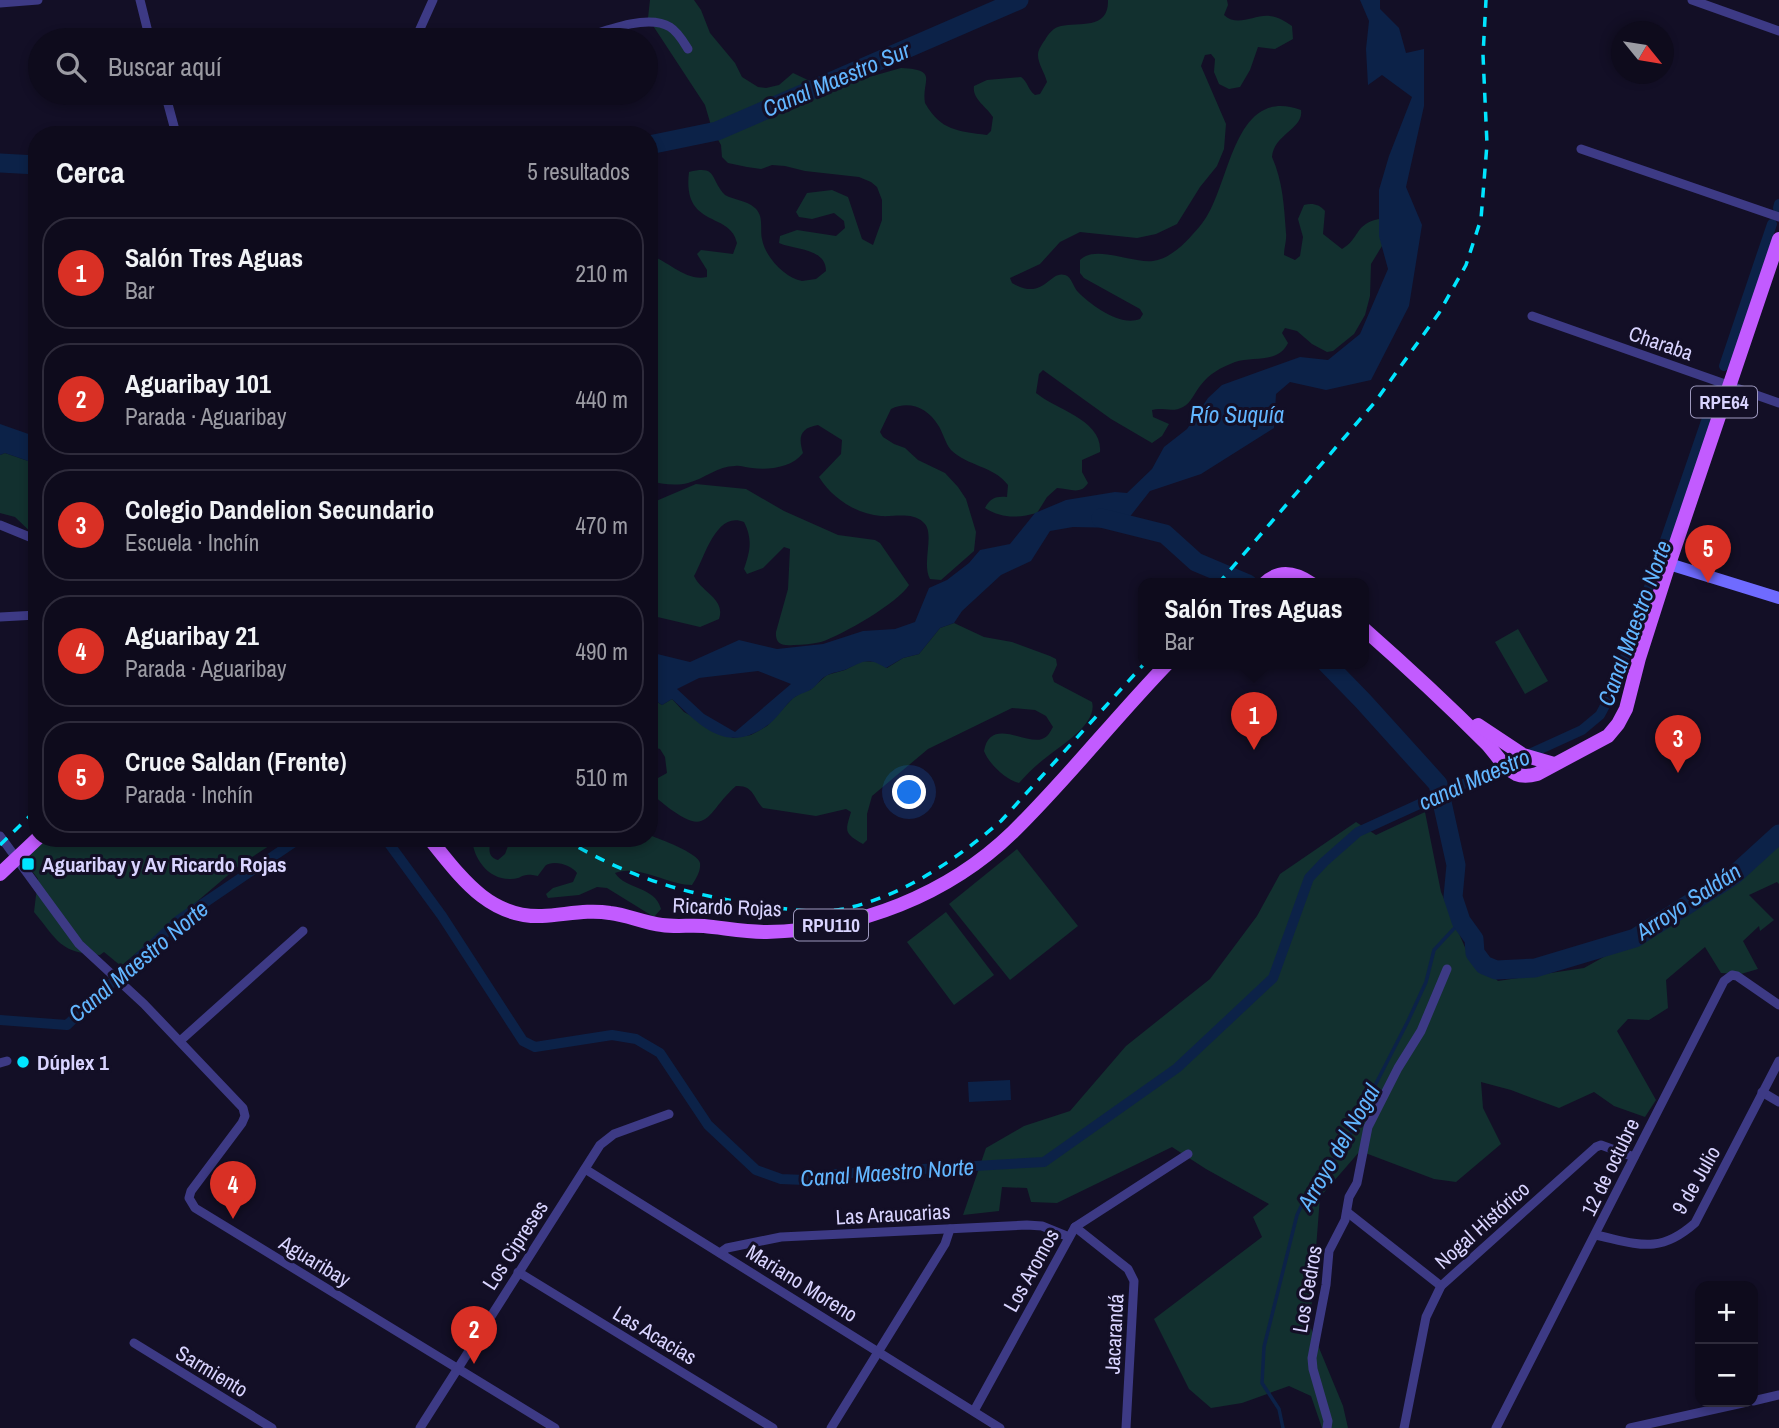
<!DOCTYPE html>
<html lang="es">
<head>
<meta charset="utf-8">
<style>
	body { margin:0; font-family:"Archivo Narrow",sans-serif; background:#1c1929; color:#f1f3f6 }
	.controls { position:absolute; right:21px; bottom:21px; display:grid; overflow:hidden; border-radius:14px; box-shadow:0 4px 10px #0003 }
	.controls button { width:63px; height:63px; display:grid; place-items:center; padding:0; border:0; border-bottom:2px solid #2e2b3b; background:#0e0b1c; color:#f1f3f6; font:35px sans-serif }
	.compass { position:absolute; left:1611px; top:21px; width:63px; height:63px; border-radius:50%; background:#0e0b1c; box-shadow:0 4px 10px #0003; rotate:120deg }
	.you { position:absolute; left:910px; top:793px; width:24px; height:24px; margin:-18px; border:5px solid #fff; border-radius:50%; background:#1a73e8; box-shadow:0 0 0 10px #1a73e833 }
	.badge { display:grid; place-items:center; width:46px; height:46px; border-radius:50%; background:#d93025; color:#fff; font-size:23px; font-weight:700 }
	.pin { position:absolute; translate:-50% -58px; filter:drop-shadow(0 2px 4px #0008) }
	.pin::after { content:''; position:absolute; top:37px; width:24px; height:21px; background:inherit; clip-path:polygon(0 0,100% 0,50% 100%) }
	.popup { position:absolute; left:1138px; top:578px; width:231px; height:91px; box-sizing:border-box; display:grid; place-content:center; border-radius:14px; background:#0e0b1c; filter:drop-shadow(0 2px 5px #0005); font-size:23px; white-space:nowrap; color:#9b9ba3 }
	.popup b { font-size:26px; color:#f1f3f6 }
	.popup::after { content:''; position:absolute; left:50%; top:100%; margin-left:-14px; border:14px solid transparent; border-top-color:#0e0b1c }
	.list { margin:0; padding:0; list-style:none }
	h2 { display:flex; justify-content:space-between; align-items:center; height:91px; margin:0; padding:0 28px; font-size:30px }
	h2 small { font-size:23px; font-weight:400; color:#9b9ba3 }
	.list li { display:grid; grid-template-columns:46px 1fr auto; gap:21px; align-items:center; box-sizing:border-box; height:112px; margin:0 14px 14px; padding:0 14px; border:2px solid #2e2b3b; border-radius:28px }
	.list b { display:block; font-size:26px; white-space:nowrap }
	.list p { margin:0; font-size:23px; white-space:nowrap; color:#9b9ba3 }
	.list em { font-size:23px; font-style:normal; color:#9b9ba3 }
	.icon { flex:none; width:38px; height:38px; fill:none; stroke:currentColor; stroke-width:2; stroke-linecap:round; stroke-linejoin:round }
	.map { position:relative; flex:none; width:1779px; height:1428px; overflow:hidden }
	.search { position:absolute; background:#0e0b1c; box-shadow:0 4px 10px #0003; left:28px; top:28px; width:630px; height:77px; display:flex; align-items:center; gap:18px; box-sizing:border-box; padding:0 24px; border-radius:38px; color:#9b9ba3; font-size:26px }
	.panel { position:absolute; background:#0e0b1c; box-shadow:0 4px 10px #0003; left:28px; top:126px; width:630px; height:721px; border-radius:28px }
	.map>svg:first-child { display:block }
	.green { fill:#12302f }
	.water { fill:#0c2248; fill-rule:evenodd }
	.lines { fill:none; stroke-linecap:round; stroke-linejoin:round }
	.stream { stroke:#0c2248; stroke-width:3.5 }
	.canal { stroke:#0c2248; stroke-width:10 }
	.river { stroke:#0c2248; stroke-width:19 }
	.street { stroke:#3d3a85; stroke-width:9 }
	.secondary { stroke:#6f6bff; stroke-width:12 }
	.primary { stroke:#c25bff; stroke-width:14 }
	.rail { stroke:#00e5ff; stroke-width:3.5; stroke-dasharray:10 9; stroke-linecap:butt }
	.poi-dot { fill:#00e5ff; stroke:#130f26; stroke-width:2.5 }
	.labels { text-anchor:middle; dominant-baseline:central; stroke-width:6; stroke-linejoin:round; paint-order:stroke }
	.shield { fill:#130f26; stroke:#9e99be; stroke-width:2 }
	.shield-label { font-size:19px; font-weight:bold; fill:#d9d4ff }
	.street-label { font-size:21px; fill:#d9d4ff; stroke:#130f26 }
	.poi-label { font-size:21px; font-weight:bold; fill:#d9d4ff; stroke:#130f26; text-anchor:start }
	.water-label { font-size:23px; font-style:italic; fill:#62b6ff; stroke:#130f26 }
</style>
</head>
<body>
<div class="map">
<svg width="1779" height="1428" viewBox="0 0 1779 1428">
	<rect width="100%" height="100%" fill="#130f26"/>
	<g class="green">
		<path d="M650 0H694L701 10 710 33 735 63 742 77 758 87 766 88 779 85 793 73 827 89 901 68C940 70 921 80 925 103 941 131 958 131 987 135L991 131 993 117C986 106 972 99 974 86L987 80 1021 77C1028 82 1028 90 1035 95L1040 94 1047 82C1045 73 1038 64 1038 55 1038 50 1042 44 1045 40 1048 34 1054 27 1061 26 1079 22 1109 30 1108 0H1227L1228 5 1224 15C1238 28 1254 14 1270 16 1278 17 1285 21 1292 26L1293 39 1275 49 1258 47 1250 70 1240 87 1229 89 1219 84 1214 72 1215 59 1211 54 1205 55 1201 66 1226 124 1224 149 1217 166 1200 187 1177 224 1156 234 1137 238 1080 232 1060 242 1040 264 1010 278 1012 283C1044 302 1049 270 1065 275 1072 277 1073 287 1078 292 1091 305 1120 327 1140 319L1143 314 1140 309 1084 278 1080 273V260C1095 244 1134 264 1153 261 1173 258 1188 240 1200 226 1231 192 1230 84 1301 110 1304 129 1274 134 1272 157 1283 182 1284 206 1286 233 1287 240 1284 247 1284 255L1295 260 1300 256 1303 237 1298 219 1304 205C1312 203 1319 204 1325 211L1323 234 1342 249C1360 239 1354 224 1379 219L1385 241 1371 264 1370 296 1365 315 1354 334 1333 351 1327 352 1312 344 1297 331 1285 328 1282 333 1288 343C1278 364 1253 356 1235 362 1220 368 1210 373 1200 386 1195 392 1191 403 1183 407 1173 413 1162 407 1152 410L1153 417 1169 424 1162 436 1152 443 1111 419 1043 370 1039 374 1036 393C1055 409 1103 420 1100 452L1082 460V472L1088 483C1080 496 1069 488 1057 488L1047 497 1037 513C1017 518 1003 519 985 508 990 498 996 496 1007 497L1008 485C994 466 967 466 951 450 945 443 943 432 938 425 928 408 909 400 891 409L880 432 883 437 894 444 905 448 918 460 945 473 958 487 966 499 976 532 974 551 941 580 930 579C921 563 936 532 923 522 912 512 894 517 881 516 856 514 832 498 819 477L841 454 842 440 818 425C800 428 798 437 803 453 792 468 768 470 752 468 746 468 740 465 735 466 718 466 704 479 688 483 676 486 661 484 649 481V255C669 261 686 282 707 277V270L697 254 701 250 733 254 737 243C731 211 682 229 689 172 718 165 709 178 725 195 734 200 746 200 755 208 764 216 760 228 762 239 765 257 785 278 802 281L816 279 826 271C826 248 795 250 779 243L780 236 797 230 836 236 845 228 844 221 834 213 812 219 799 217 796 212 807 193 832 190 848 197 862 239 873 245 882 220V200L877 187 871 182 859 177 805 171 785 166 772 165 761 169 747 167 728 163 722 157 721 145 712 129 705 105 648 18Z"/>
		<polygon points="5,453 37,464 37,538 15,517 0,513 0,455"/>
		<path d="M696 484 746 489 784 511 838 535 875 540 880 543 909 585C898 603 842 635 821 642 812 644 803 645 794 645 783 646 775 645 776 632L788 589 790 549 784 547 763 568 747 574 744 569C750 551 753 540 744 522 716 510 704 559 694 576 701 592 726 599 719 619L700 627 649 615V504Z"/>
		<path d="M954 623 984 637 1012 642 1050 656 1056 659 1057 665 1052 676 1054 682 1092 702C1098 723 1062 745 1048 756 1037 764 1028 773 1019 783 1006 780 989 764 984 751 990 716 1026 745 1042 739 1048 737 1050 732 1053 727L1046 716 1035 710 1012 708 928 749 872 796 867 814V840L863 844C844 833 845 832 851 812L846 809 816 816 763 808C753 798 754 785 736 786 705 813 710 840 665 805 657 798 649 794 649 783L667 773 665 757 660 749 649 746V697L662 705 672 699 684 712 733 738 751 735 767 726 793 698 804 691 810 690 827 675 845 670 862 661 877 662 887 668 903 658 919 654 940 628Z"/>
		<polygon points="1518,629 1548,681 1525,694 1495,642"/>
		<polygon points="1425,812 1441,892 1467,952 1498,981 1584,968 1692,908 1779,845 1779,884 1777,882 1749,895 1774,920 1760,931 1759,926 1743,941 1758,969 1741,974 1721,973 1705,947 1666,980 1668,1008 1649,1020 1628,1019 1617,1031 1656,1100 1645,1117 1614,1106 1594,1092 1559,1108 1511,1090 1481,1082 1483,1108 1501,1144 1456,1182 1434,1179 1360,1151 1320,1197 1310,1326 1343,1406 1348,1428 1322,1428 1311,1396 1289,1386 1242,1403 1211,1408 1189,1389 1154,1319 1262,1237 1253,1217 1269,1204 1206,1169 1172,1147 1057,1203 1031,1202 1027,1188 1002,1187 999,1211 963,1215 986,1148 1024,1126 1070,1111 1126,1046 1210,979 1257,916 1280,874 1356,822 1376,835"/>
		<path d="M649 835C660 839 698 853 700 863 701 871 696 879 692 885 668 885 638 864 615 873 626 890 655 886 661 909L654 917 607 888 597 887 579 895 548 898 546 894 553 888 573 882 577 873C572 866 554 859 545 866 545 867 538 875 538 876 520 872 524 879 511 879 488 880 473 858 472 838H491C489 848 487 857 498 860L505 854 511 838H649Z"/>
		<path d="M45 838H281L240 865 121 966 104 952 100 955C60 953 58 941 34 912L38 879 24 860Z"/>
		<polygon points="1017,849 1078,926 1010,980 949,904"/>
		<polygon points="946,912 994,975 954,1005 907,942"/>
	</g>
	<g class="water">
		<path d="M1360 0H1380V9L1399 28 1406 53 1424 49V106L1406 187 1422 225 1409 306 1371 380 1326 390 1290 382 1276 394 1274 428 1201 474 1150 491 1121 528 1073 527 1050 531 1031 561 1001 575 962 611 954 623 940 628 919 654 903 658 886 668C868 657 864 661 847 669 840 672 832 672 826 676 820 679 816 687 810 690 805 693 801 693 795 697 784 705 777 720 765 727 725 754 700 725 672 699L662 705 649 696V652L690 662 739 640 777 649 823 644 863 631 895 629 915 622 929 588 947 580 969 563 980 550 1010 544 1035 513 1066 500 1115 492 1127 493 1152 469 1164 447 1187 429 1208 398 1222 385 1300 357 1328 360 1360 334 1388 269 1379 236V190L1389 156 1412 97 1382 75 1368 85 1366 49 1369 21ZM758 671 791 684 735 732 704 714 677 689 699 678Z"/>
		<polygon points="0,424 37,437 37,464 5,453 0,455"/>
		<polygon points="1010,1080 1011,1100 969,1102 968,1082"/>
	</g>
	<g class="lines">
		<polyline class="stream" points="1283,1428 1279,1409 1262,1383 1264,1347 1297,1215 1309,1190 1343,1148 1408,1021 1426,982 1434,950 1461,921"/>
		<g class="canal">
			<polyline points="1778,208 1779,204"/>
			<polyline points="1724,366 1772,224"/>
			<polyline points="385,838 442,916 523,1041 535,1047 612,1035 636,1039 660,1053 708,1125 756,1170 781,1179 828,1181 836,1174 1044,1162 1177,1068 1273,978 1309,878 1324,862 1358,832 1582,730 1600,715 1614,689 1717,389"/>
			<polyline points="0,1020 67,1025 179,920 300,838"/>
		</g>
		<g class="river">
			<polyline points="649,145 717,131 1019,0"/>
			<polyline points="0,163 37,165"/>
			<polyline points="1101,518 1165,534 1196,562 1248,584"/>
			<polyline points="1327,664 1363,701 1438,784 1456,865 1453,897 1461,921 1474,939 1475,953 1484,965 1496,970 1535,968 1635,938 1733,876 1779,834"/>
		</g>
		<g class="street">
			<polyline points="140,0 150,40"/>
			<polyline points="1692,0 1779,31"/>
			<polyline points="0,3 38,0"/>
			<polyline points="415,40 433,0"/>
			<path d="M578 40C602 32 647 13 670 27 678 32 683 41 688 49"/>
			<polyline points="165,93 175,130"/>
			<polyline points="403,93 409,99 436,93"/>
			<polyline points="1581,149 1779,217"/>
			<polyline points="1532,316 1779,403"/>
			<polyline points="0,525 37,540"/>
			<polyline points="0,617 37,615"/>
			<polyline points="0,836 79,944 144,1004 243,1108 245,1116 242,1123 191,1191 189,1198 195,1208 555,1428"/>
			<polyline points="180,1041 303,931"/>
			<polyline points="0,1063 7,1061"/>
			<polyline points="1762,1092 1779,1102"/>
			<polyline points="585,1169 1000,1428"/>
			<polyline points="1347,1212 1441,1286"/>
			<polyline points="1075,1227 1128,1269 1134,1281 1126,1428"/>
			<path d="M1596 1235C1638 1244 1659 1255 1695 1223L1779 1061"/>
			<polyline points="720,1253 727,1248 781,1237 1027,1225 1042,1226 1069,1237"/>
			<polyline points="518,1272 773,1428"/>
			<polyline points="134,1343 272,1428"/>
			<polyline points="1753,1401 1779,1395"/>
			<polyline points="974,1411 1075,1227 1188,1154"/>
			<polyline points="420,1428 600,1145 614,1134 669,1114"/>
			<polyline points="831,1428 945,1244 950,1229"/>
			<polyline points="1327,1428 1328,1421 1313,1369 1312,1358 1326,1285 1329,1251 1345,1220 1349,1197 1357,1183 1368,1127 1398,1068 1421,1031 1447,969"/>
			<polyline points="1404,1428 1426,1317 1441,1286 1596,1147 1601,1145 1634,1157"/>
			<polyline points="1496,1428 1724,981 1732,975 1737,976 1779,1005"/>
			<polyline points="1630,1428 1747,1402"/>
		</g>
		<polyline class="secondary" points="1669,564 1779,598"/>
		<g class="primary">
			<path d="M1264 584C1279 569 1296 573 1312 584"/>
			<path d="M1364 629C1406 666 1447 704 1486 743 1496 753 1503 768 1516 774 1523 777 1530 776 1537 774L1608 736 1618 724 1626 709 1639 658 1669 564 1779 239"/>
			<polyline points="1478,725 1523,755 1554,764"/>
			<path d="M429 838C460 876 488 918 542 916 565 915 587 909 610 913 628 915 644 923 662 925 675 927 690 925 704 926 725 928 746 932 767 932 858 930 948 895 1013 832 1067 779 1114 719 1167 664"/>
			<polyline points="0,874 38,838"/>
		</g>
		<g class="rail">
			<polyline points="1218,584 1375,402 1439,313 1466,265 1481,219 1487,144 1483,55 1486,0"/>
			<path d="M562 838C630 878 681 893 758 905 786 909 815 914 843 909 902 897 957 859 1001 821L1144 664"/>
			<polyline points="0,845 37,809"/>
		</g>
	</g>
	<g class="poi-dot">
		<rect x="21" y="857" width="14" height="14" rx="3.5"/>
		<circle cx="23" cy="1062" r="7"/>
	</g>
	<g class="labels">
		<g class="shield">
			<rect x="1691" y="386.5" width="66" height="31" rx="5"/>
			<rect x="794" y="909.5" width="74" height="31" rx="5"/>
		</g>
		<g class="shield-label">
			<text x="1724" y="402">RPE64</text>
			<text x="831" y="925">RPU110</text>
		</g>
		<g class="street-label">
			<text transform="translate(1661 343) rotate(19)">Charaba</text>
			<text transform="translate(727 907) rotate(2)">Ricardo Rojas</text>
			<text transform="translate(1610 1167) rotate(-64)">12 de octubre</text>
			<text transform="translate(1696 1180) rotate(-60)">9 de Julio</text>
			<text transform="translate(893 1214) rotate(-3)">Las Araucarias</text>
			<text transform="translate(1482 1225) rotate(-42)">Nogal Histórico</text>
			<text transform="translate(515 1245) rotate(-57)">Los Cipreses</text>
			<text transform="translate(315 1261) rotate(31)">Aguaribay</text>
			<text transform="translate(1031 1270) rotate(-61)">Los Aromos</text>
			<text transform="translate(802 1283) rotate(32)">Mariano Moreno</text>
			<text transform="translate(1307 1289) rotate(-80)">Los Cedros</text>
			<text transform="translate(1114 1334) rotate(-87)">Jacarandá</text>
			<text transform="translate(655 1335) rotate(31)">Las Acacias</text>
			<text transform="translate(212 1371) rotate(31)">Sarmiento</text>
		</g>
		<g class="poi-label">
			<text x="42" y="864">Aguaribay y Av Ricardo Rojas</text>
			<text x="37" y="1062">Dúplex 1</text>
		</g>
		<g class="water-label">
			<text transform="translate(836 79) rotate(-23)">Canal Maestro Sur</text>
			<text x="1237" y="414">Río Suquía</text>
			<text transform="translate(1634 623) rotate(-70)">Canal Maestro Norte</text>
			<text transform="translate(1474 779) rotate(-24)">canal Maestro</text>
			<text transform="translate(1688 901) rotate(-33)">Arroyo Saldán</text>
			<text transform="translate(138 961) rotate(-40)">Canal Maestro Norte</text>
			<text transform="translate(1338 1147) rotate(-60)">Arroyo del Nogal</text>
			<text transform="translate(887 1172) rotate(-4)">Canal Maestro Norte</text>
		</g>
	</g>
</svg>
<div class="controls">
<button>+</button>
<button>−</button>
</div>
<svg class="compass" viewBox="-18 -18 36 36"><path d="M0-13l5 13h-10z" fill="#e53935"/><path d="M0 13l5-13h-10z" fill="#9b9ba3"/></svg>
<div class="you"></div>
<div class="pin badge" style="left:1254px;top:750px">1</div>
<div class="popup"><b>Salón Tres Aguas</b>Bar</div>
<div class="pin badge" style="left:474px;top:1364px">2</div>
<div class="pin badge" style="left:1678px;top:773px">3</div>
<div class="pin badge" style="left:233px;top:1219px">4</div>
<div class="pin badge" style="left:1708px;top:583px">5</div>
<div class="search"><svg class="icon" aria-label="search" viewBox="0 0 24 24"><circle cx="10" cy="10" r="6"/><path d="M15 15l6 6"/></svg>Buscar aquí</div>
<section class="panel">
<h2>Cerca<small>5 resultados</small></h2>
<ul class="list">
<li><span class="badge">1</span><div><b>Salón Tres Aguas</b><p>Bar</p></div><em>210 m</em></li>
<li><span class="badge">2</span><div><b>Aguaribay 101</b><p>Parada · Aguaribay</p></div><em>440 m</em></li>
<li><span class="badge">3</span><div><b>Colegio Dandelion Secundario</b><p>Escuela · Inchín</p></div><em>470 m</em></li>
<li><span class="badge">4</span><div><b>Aguaribay 21</b><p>Parada · Aguaribay</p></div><em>490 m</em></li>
<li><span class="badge">5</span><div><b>Cruce Saldan (Frente)</b><p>Parada · Inchín</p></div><em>510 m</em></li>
</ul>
</section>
</div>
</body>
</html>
